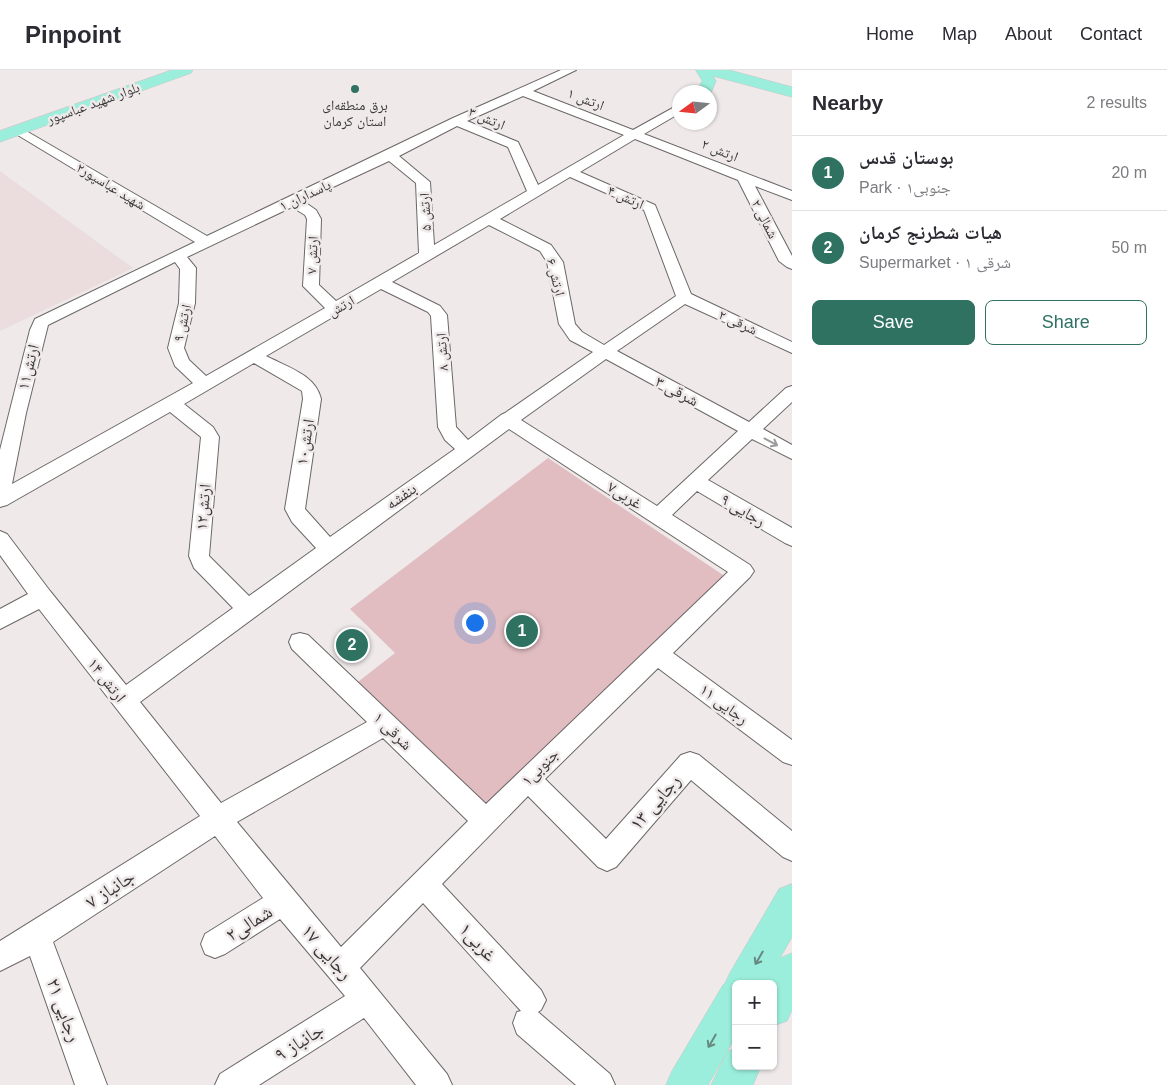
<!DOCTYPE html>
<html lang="en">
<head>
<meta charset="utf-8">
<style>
	body { margin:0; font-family:Arial,"Noto Naskh Arabic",sans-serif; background:#f7f7f7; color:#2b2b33 }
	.controls { position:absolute; right:15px; bottom:15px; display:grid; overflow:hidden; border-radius:8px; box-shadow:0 1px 4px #0004 }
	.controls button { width:45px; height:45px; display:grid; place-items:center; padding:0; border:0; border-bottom:1px solid #e1e1e2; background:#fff; color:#2b2b33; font:25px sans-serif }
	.compass { position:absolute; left:672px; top:15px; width:45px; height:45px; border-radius:50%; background:#fff; box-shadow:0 1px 4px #0004; rotate:255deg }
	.you { position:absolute; left:474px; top:552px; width:18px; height:18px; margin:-12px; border:4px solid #fff; border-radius:50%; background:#1a73e8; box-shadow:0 0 0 8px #1a73e833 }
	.badge { display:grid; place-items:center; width:32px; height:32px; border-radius:50%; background:#2f7262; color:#fff; font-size:16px; font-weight:700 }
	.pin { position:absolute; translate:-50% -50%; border:2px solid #fff; box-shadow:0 1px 5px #0006 }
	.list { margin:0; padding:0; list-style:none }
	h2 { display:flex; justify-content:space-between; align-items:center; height:65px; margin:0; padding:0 20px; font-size:21px }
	h2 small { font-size:16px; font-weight:400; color:#7c7c81 }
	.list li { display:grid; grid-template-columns:32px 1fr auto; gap:15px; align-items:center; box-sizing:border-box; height:75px; padding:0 20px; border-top:1px solid #e1e1e2 }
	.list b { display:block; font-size:19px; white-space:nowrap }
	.list p { margin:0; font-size:16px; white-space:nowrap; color:#7c7c81 }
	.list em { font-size:16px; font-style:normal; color:#7c7c81 }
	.actions { display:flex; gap:10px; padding:15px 20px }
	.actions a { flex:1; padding:11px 0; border:1px solid #2f7262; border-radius:8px; text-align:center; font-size:18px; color:#2f7262 }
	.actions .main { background:#2f7262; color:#fff }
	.map { position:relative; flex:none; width:792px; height:1015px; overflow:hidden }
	header { display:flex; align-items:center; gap:30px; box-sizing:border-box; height:70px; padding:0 25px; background:#fff; border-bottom:1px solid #e1e1e2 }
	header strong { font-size:24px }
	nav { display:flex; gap:28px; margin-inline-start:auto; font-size:18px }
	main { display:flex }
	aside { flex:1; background:#fff }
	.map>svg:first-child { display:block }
	.built { fill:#ebdcde }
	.green { fill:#e1bdc1 }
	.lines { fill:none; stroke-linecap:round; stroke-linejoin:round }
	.minor-casing { stroke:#6c6767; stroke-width:2 }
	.major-casing { stroke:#c8c7c7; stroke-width:1 }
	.minor { fill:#fff; fill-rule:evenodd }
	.major { fill:#9beedb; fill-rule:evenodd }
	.oneway { stroke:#9c9b9c }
	.oneway2 { stroke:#668981 }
	.poi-dot { fill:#2f7262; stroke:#efe9ea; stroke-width:2 }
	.labels { text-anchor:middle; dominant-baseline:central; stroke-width:5; stroke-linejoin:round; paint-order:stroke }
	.far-street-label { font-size:14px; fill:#3a3738; stroke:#efe9ea }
	.far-poi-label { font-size:14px; fill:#3a3738; stroke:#efe9ea }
	.street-label { font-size:16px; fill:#3a3738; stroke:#efe9ea }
	.near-street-label { font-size:19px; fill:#3a3738; stroke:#efe9ea }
</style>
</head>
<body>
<header>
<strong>Pinpoint</strong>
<nav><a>Home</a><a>Map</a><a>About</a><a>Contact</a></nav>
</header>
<main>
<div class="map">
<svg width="792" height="1015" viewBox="0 0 792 1015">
	<rect width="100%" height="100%" fill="#efe9ea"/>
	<polygon class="built" points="0,101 133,198 0,261"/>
	<polygon class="green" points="548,388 726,507 482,749 354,615 395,583 350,539"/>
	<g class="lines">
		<g class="minor-casing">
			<path id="minor" d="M561 0H576L533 21 633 60 680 34V43L644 64 792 121V130L755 116 792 186V199L787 197 779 191 738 110 635 69 580 102 655 135 691 224 792 272V283L685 234 617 281 749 352 786 318 792 316V332L763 359 792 375V389L752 369 708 410 792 458V476L785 473 697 421 672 445 750 495 754 501 750 507 673 583 792 670V695L783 692 658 598 545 709 606 769 681 685 690 682 699 685 792 761V791L783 787 691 710 616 797 607 801 598 797 528 726 442 814 541 920 546 930 541 940 538 942 610 1004 615 1015H576L517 964 513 953 517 942 521 941 423 833 360 898 447 1004 452 1015H416L364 948 259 1015H215L220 1004 345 926 280 849 225 884 215 888 205 884 201 874 205 864 263 828 215 766 53 872 107 1015H75L30 886 0 901V871L200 746 39 539 0 559V539L28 524 0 485V461L7 464 50 521 126 615 233 538 194 498 189 486 201 367 170 342 7 435 0 437V380L30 260 35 249 195 172 11 61 13 58H21L207 166 453 48ZM523 26 624 65 538 115 518 72 467 51ZM457 56 508 77 527 121 434 175 430 112 399 86ZM389 91 416 113 419 183 336 231 319 215 321 149 316 140 303 131ZM570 107 644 140 676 226 604 275 582 262 575 254 563 192 551 175 500 149ZM292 137 305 145 307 149 303 216 325 238 206 306 189 290 184 278 195 233 196 198 187 187ZM489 155 540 181 547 192 559 254 570 270 593 282 505 343 501 345 468 370 456 357 447 245 440 236 392 212ZM175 192 180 199 179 233 168 278 175 296 193 313 12 414 26 343 48 255ZM381 219 428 242 431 246 438 357 445 370 455 379 330 467 305 439 321 329C316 305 287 297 266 286ZM606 289 738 361 657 436 521 350ZM254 293 302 321 303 329 285 439 292 452 316 478 249 526 209 486 219 367 213 357 184 334ZM509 359 728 502 486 734 308 565 300 563 292 565 289 572 292 579 367 652 221 733 140 632ZM383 668 468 751 341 877 237 752Z"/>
		</g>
		<g class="major-casing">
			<g id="major">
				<polygon points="172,0 193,0 191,3 0,72 0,61"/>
				<polygon points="696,0 729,0 792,17 792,27 713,6 716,11 710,25 710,22 697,22 702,11"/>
				<polygon points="792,814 792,867 780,888 792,883 792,940 787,951 773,956 773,914 736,914 736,966 708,1015 666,1015 672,1001 723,915 725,913 731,901 779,819"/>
				<polygon points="736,978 736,996 761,996 753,1015 711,1015 727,982"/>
			</g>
		</g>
		<use href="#minor" class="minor"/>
		<use href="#major" class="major"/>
	</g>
	<defs><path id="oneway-shaft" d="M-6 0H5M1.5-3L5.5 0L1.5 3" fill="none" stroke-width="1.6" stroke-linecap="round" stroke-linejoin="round" transform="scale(1.25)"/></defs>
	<use class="oneway" href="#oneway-shaft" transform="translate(771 372) rotate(28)"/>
	<g class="oneway2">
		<use href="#oneway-shaft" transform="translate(759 888) rotate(120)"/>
		<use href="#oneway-shaft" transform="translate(712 971) rotate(120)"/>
	</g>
	<circle class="poi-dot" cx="355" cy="19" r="5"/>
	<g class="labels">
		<g class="far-street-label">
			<text transform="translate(586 29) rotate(21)">ارتش ۱</text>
			<text transform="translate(93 33) rotate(-20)">بلوار شهید عباسپور</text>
			<text transform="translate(487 48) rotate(23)">ارتش ۳</text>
			<text transform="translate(720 80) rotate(22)">ارتش ۲</text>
			<text transform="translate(111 116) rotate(31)">شهید عباسپور۲</text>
			<text transform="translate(305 125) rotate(-25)">پاسداران ۱</text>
			<text transform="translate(626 127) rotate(24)">ارتش ۴</text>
			<text transform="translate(425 142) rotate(-93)">ارتش ۵</text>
			<text transform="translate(765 149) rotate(63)">شمالی ۲</text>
			<text transform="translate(312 185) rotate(-87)">ارتش ۷</text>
			<text transform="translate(556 207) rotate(76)">ارتش ۶</text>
			<text transform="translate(341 236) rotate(-30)">ارتش</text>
			<text transform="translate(738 252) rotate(25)">شرقی ۲</text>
			<text transform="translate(182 253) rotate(-77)">ارتش ۹</text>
			<text transform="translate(442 282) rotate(-94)">ارتش ۸</text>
		</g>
		<g class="far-poi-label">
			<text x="355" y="35">برق منطقه‌ای<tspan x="355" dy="16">استان کرمان</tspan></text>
		</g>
		<g class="street-label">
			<text transform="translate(28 297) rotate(-76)">ارتش۱۱</text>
			<text transform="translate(677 321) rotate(28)">شرقی ۳</text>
			<text transform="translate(305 372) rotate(-81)">ارتش۱۰</text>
			<text transform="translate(625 425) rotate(32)">غربی۷</text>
			<text transform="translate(401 426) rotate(-35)">بنفشه</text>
			<text transform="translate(203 437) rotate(-85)">ارتش۱۲</text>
			<text transform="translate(743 440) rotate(31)">رجایی ۹</text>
			<text transform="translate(107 610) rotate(52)">ارتش ۱۴</text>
			<text transform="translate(724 634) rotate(37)">رجایی ۱۱</text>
			<text transform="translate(393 661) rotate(44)">شرقی ۱</text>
			<text transform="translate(540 697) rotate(-45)">جنوبی۱</text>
		</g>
		<g class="near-street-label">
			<text transform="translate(655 732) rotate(-49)">رجایی ۱۳</text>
			<text transform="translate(110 819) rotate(-33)">جانباز ۷</text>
			<text transform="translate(249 853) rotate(-32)">شمالی۲</text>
			<text transform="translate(478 872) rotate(47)">غربی۱</text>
			<text transform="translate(327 882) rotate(49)">رجایی ۱۷</text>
			<text transform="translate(64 940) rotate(70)">رجایی ۲۱</text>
			<text transform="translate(299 972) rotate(-32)">جانباز ۹</text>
		</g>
	</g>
</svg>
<div class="controls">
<button>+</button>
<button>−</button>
</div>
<svg class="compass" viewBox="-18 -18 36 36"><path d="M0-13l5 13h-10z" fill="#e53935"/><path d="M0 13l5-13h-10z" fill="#7c7c81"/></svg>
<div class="you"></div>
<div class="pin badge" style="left:522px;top:561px">1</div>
<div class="pin badge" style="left:352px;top:575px">2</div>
</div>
<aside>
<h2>Nearby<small>2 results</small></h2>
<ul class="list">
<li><span class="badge">1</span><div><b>بوستان قدس</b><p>Park · جنوبی۱</p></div><em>20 m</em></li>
<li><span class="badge">2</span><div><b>هیات شطرنج کرمان</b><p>Supermarket · شرقی ۱</p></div><em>50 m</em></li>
</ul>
<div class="actions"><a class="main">Save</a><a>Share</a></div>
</aside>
</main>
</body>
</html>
